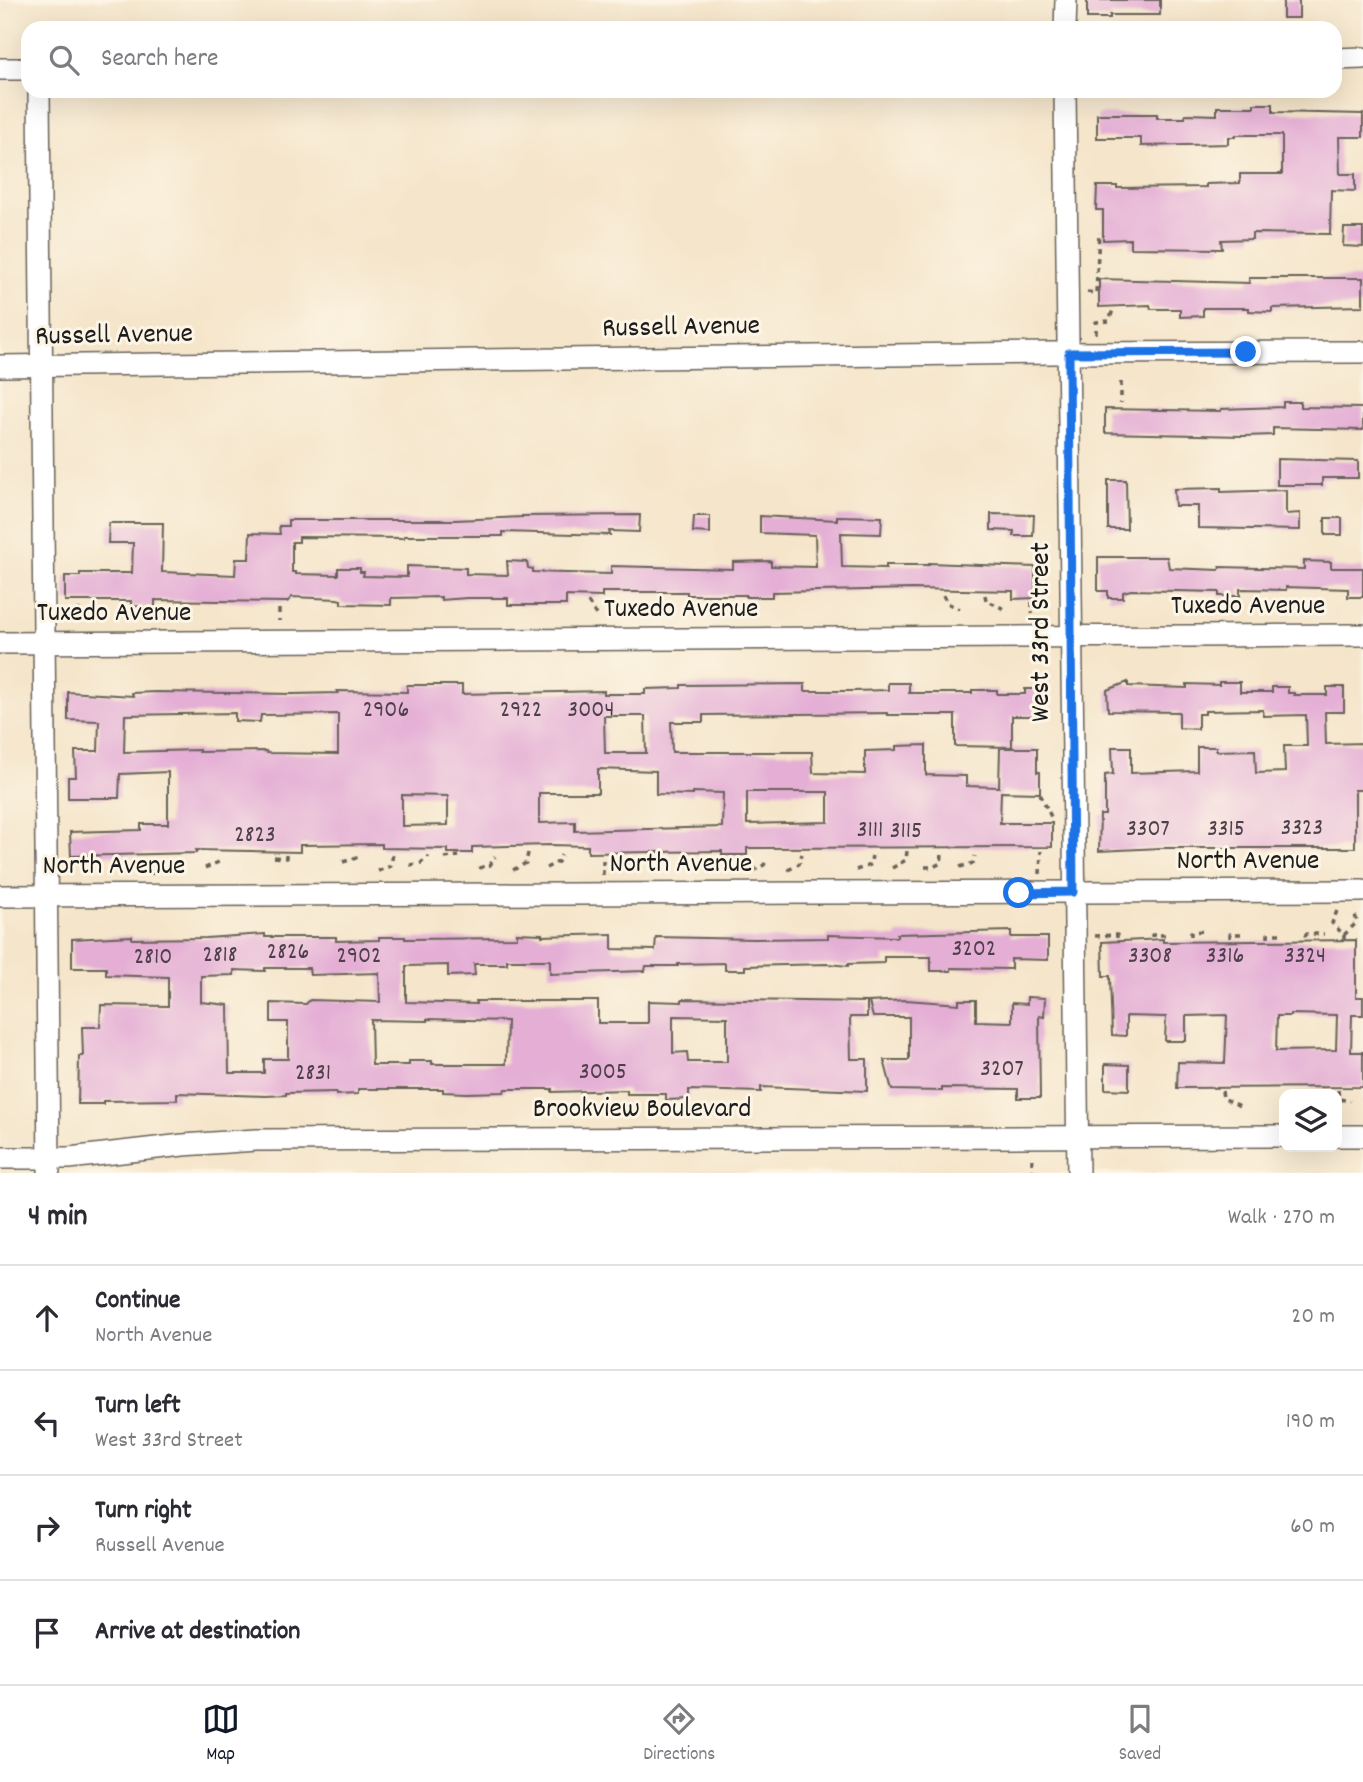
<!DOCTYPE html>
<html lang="en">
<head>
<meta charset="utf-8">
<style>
	body { margin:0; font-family:Dekko,sans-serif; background:#f7f7f7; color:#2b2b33 }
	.controls { position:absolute; right:21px; bottom:21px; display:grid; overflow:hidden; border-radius:14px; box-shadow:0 7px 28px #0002 }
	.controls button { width:63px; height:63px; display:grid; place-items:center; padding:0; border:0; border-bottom:2px solid #e1e1e2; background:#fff; color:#2b2b33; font:35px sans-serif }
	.stop { position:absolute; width:21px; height:21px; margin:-16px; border:5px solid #1a73e8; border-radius:50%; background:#fff }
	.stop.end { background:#1a73e8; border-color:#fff; box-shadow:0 2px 7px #0008 }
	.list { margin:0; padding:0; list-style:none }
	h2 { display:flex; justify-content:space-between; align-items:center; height:91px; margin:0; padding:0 28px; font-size:30px }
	h2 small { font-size:23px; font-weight:400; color:#7c7c81 }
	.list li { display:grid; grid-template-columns:46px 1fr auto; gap:21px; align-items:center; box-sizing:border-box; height:105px; padding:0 28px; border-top:2px solid #e1e1e2 }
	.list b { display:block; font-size:26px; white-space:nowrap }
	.list p { margin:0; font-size:23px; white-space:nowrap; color:#7c7c81 }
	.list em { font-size:23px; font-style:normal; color:#7c7c81 }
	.icon { flex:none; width:38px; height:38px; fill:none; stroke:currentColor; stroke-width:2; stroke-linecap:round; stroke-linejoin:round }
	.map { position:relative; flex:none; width:1363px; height:1173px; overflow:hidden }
	.search { position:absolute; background:#fff; box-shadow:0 7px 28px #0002; left:21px; right:21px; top:21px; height:77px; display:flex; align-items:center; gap:18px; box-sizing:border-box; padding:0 24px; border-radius:21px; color:#7c7c81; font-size:26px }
	.sheet { height:511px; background:#fff }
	nav { display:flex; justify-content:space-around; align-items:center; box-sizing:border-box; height:98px; border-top:2px solid #e1e1e2; background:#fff; font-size:19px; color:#7c7c81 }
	nav a { display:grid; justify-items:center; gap:4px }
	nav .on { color:#111827 }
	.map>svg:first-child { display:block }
	.building { fill:#e4aed5; fill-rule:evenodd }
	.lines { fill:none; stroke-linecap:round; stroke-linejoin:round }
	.street-casing { stroke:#686259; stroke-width:24 }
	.path { stroke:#686259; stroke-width:3.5; stroke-dasharray:5 5; stroke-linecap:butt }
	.street { stroke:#fff; stroke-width:21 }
	.route { stroke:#1a73e8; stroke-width:9 }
	.labels { text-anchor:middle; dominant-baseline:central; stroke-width:6; stroke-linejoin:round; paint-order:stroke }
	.number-label { font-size:24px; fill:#4e404a }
	.street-label { font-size:28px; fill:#1c1c1c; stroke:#fcf5e5 }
</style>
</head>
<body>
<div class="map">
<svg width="1363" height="1173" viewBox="0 0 1363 1173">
	<rect width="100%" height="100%" fill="#fcf5e5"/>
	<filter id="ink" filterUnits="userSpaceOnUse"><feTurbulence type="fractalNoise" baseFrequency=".0143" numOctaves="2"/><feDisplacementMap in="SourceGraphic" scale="14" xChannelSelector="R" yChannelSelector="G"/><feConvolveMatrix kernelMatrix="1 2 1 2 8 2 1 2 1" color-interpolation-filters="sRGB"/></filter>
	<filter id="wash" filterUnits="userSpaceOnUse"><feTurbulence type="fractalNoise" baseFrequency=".00686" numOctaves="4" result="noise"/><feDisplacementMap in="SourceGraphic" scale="28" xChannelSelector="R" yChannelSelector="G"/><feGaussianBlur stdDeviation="1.57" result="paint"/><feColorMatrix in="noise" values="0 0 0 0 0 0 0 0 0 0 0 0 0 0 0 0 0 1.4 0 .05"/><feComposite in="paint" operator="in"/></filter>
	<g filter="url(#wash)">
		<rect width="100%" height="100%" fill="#f5e5ca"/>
		<g id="blocks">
			<g class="building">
				<polygon points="1087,0 1160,0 1160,15 1110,15 1110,18 1087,18"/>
				<rect x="1283" y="0" width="16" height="18"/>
				<polygon points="1254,104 1273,104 1273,112 1363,114 1363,137 1339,137 1340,174 1355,174 1355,191 1331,190 1330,234 1252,233 1252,239 1221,240 1222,249 1130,248 1130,239 1103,240 1103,210 1096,210 1097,186 1117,186 1117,188 1206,187 1206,184 1240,183 1240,174 1282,174 1282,135 1236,135 1236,137 1228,137 1228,144 1141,146 1141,138 1097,138 1097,114 1157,114 1157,118 1185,118 1186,114 1217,115 1217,107 1254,107"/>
				<polygon points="1344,228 1363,228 1363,247 1343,246"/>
				<polygon points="1249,278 1363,278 1363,306 1272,308 1272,312 1249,311 1249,308 1203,308 1203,316 1180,317 1180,309 1151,309 1150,305 1099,307 1099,279 1249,283"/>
				<polygon points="1283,402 1300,402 1300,407 1363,408 1363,430 1273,428 1273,435 1244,436 1105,433 1105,409 1221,411 1221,409 1283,407"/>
				<polygon points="1277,459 1358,461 1358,478 1322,478 1322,485 1277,485"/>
				<polygon points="1108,480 1126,480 1127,529 1108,529"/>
				<polygon points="1221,488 1221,492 1286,490 1286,514 1300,513 1300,530 1198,528 1198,506 1175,506 1174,489"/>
				<polygon points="991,514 1034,515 1033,536 1014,536 1014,531 991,530"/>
				<polygon points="640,515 639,532 609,531 610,535 503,532 503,536 404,536 404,538 299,537 299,542 292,542 292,572 296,572 296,574 338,575 338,568 360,568 360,572 364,572 363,576 407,577 407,566 466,568 466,574 508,575 507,561 527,562 528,568 533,569 533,572 566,573 611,574 611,566 733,569 733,562 771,561 771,566 816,567 815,535 760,533 760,516 837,520 837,516 882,517 881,534 841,533 842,567 886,568 886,565 929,565 929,563 1035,567 1035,598 1013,599 1013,591 912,589 772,592 772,597 746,597 746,595 687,595 687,592 602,592 602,597 566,596 566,605 508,605 508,598 467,598 441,600 441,597 391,598 391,605 341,604 341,600 337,599 292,597 287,602 155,600 155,607 131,606 131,601 65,601 65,576 80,576 80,573 132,573 133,543 108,543 109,523 163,523 162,572 235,575 236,559 249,559 250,533 280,534 279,526 288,526 288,520 455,520 522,517 522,516"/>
				<polygon points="694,516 710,516 710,533 693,532"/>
				<rect x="1325" y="518" width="17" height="17"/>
				<polygon points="1098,557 1167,557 1169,568 1219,570 1220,567 1304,569 1304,561 1331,562 1331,568 1363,568 1363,597 1348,597 1348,589 1286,587 1286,590 1240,589 1240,596 1219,596 1219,592 1131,590 1123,592 1123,598 1108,598 1108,591 1098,591"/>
				<polygon points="1128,682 1128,686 1187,688 1187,684 1219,685 1219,682 1240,682 1240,692 1272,692 1272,687 1288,687 1288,693 1294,693 1294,695 1327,695 1327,687 1344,687 1344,712 1325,712 1326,744 1363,743 1363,790 1355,790 1355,848 1161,848 1099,851 1100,815 1105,815 1105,775 1113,774 1112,747 1131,747 1131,773 1197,771 1197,747 1216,747 1216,751 1255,750 1256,773 1285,772 1284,746 1307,746 1306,715 1263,716 1263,710 1205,711 1205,714 1198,714 1198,729 1179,728 1179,712 1108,711 1107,690"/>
				<path d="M888 683H909V693H972V690H997V694H1025V689H1041V716H1012V747L955 746V715H887V713L703 715V722H671L672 752H812L813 773 865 774V751L896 750V746L926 745V775L966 776V786L999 787 1000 748H1037V772H1040V793L1001 792 1000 823H1052V847L747 848V855H722V851L588 853V846L551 845 472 847V853H448V849L382 848V844L300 845V852L196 850V853L71 856 70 832 141 830V824H168V772L120 774 119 798H68V777H76L75 751H98L99 721 68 720V692L133 696 132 693 156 692 293 694 338 693 337 691 407 692V685H462V694L604 691V694H645V689L681 688V685L805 684V691H853L888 690ZM235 713V721L260 722 261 715 338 714V754L267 753 266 751 199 752V750L124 752 125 715ZM604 716H645L646 753H605ZM598 769 656 771V794L693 795V792L723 793 722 827 575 831V822L539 823V793H598ZM747 792H828V822L747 824ZM402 795 448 796V825L402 826Z"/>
				<path d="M1011 931V937H1048V960L1011 959V969L951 968V971H931V957H884V963L848 964V966L828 964 745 966V970H725V963L678 964V966H646L645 971 550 974V960H507V964H474L475 975 448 976V965L406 966V1002L476 1004V1001H598V1023H648V1001L682 1002V999L867 1002V1017H850L851 1059H867V1091L761 1087V1092L689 1090V1099L666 1100V1094H627V1090L552 1092V1089H505L504 1092 466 1093 443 1092V1089H358V1094L336 1095V1092L286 1093V1095L265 1096 177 1093V1100L103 1101V1104H78L79 1056H83L82 1027H100L101 1005 168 1006V977L106 975V968H72V939L132 936V939L206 938 265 934V937H336V941L379 940V937H405V939L517 938V933L542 934V936L612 934V949L655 950 656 937 755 939 828 938V935L897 937V934ZM265 968H309L310 975 379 973 380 1002 310 1000 306 1004 271 1003V1022H288V1059H264V1073H229L228 1005 201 1002V976L234 975V970L265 971ZM673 1016 727 1017V1062H688L687 1052 673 1053ZM427 1019 507 1021 506 1064H432V1061H409V1065H372L371 1020 427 1021Z"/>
				<path d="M1163 939V942L1356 940V997H1363V1015H1352L1351 1052H1363V1087L1177 1088 1178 1062 1225 1063 1227 1015 1186 1016V1041H1165L1166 1017 1126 1016V1036L1112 1035 1110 976H1103L1102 942ZM1290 1014 1337 1015 1336 1050 1276 1051 1277 1016H1290Z"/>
				<polygon points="1027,997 1045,998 1044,1017 1039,1016 1040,1098 1018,1098 1018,1089 942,1088 942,1091 892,1090 884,1060 909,1060 909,1017 873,1017 869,1002 906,1000 959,1004 959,1000 976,1000 976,1021 1012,1022 1012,1003 1027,1004"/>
				<polygon points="1105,1064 1129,1065 1129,1090 1105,1089"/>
			</g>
		</g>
	</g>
	<g filter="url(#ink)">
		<use href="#blocks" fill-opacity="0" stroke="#686259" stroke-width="2"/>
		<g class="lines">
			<g class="street-casing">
				<g id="street">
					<polyline points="1065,28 1066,0"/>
					<polyline points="1335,59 1363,58"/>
					<polyline points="0,69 28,69"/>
					<polyline points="39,91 49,1171"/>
					<polyline points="1065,91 1078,1173"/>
					<polyline points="0,366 1054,353 1363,352"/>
					<polyline points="0,643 1363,635"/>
					<polyline points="0,896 1363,891"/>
					<polyline points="1337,1136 1363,1136"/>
					<polyline points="0,1158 69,1158 183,1145 256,1140 1284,1136"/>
				</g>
			</g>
			<g class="path">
				<polyline points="1087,292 1096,293 1099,232"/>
				<polyline points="1096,334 1096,322 1109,321 1113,310"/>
				<polyline points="1121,382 1121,403"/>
				<polyline points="943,595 947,603 960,609"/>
				<polyline points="985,595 986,600 1004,609"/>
				<polyline points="588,602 598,618"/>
				<polyline points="1032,602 1032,614"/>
				<polyline points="279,609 279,621"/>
				<polyline points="79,623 79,604"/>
				<polyline points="1040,794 1053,821"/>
				<polyline points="274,857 286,858 286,855"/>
				<polyline points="445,858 459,856"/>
				<polyline points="720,861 735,861 735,856"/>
				<polyline points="343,862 356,858 356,853"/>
				<polyline points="684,864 690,865 702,860 702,857"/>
				<polyline points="410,865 421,863 429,856"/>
				<polyline points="925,867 933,867 941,863 942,855"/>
				<polyline points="960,867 973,863 975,856"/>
				<polyline points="205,868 221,861"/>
				<polyline points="479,868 490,865 495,857"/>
				<polyline points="546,868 558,862 561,855"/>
				<polyline points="892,868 906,860 907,851"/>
				<polyline points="513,870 526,863 528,853"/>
				<polyline points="788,870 799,864 802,854"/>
				<polyline points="856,870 870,865 872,856"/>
				<polyline points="378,871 391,866 393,853"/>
				<polyline points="753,871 764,865 767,860"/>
				<polyline points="653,874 653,859"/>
				<polyline points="1040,874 1041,851"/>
				<polyline points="152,875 152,863"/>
				<polyline points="603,875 603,859"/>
				<polyline points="1337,911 1332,923 1344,935 1344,939"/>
				<polyline points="1344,935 1357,922 1354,911"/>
				<polyline points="1095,936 1117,935 1117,939"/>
				<polyline points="1191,936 1191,932 1206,931"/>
				<polyline points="1152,937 1152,935 1168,935"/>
				<polyline points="1268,937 1268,934 1285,934"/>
				<polyline points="1305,937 1306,934 1324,934"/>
				<polyline points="1230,938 1230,934 1245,934"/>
				<polyline points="1338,1090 1339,1099 1350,1101"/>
				<polyline points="1222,1091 1223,1098 1240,1106"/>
				<polyline points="1032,1159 1032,1173"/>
			</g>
			<use href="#street" class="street"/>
		</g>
	</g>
	<g class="lines" filter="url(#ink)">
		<polyline class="route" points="1019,893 1073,892 1069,353 1246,352"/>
	</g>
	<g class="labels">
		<g class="number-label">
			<text x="386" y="711">2906</text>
			<text x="521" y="711">2922</text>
			<text x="591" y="711">3004</text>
			<text x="1302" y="829">3323</text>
			<text x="1148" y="830">3307</text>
			<text x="1226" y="830">3315</text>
			<text x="870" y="831">3111</text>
			<text x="906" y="832">3115</text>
			<text x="255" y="836">2823</text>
			<text x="974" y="950">3202</text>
			<text x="288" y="953">2826</text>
			<text x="220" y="956">2818</text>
			<text x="359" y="957">2902</text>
			<text x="1150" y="957">3308</text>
			<text x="1225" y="957">3316</text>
			<text x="1305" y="957">3324</text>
			<text x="153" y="958">2810</text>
			<text x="1002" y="1070">3207</text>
			<text x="603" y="1073">3005</text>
			<text x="313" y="1074">2831</text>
		</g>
		<g class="street-label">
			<text transform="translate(681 329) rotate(-1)">Russell Avenue</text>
			<text transform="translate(114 337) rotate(-1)">Russell Avenue</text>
			<text x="1248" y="608">Tuxedo Avenue</text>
			<text x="681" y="611">Tuxedo Avenue</text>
			<text x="114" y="615">Tuxedo Avenue</text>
			<text transform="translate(1043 632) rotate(-90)">West 33rd Street</text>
			<text x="1248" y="863">North Avenue</text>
			<text x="681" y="866">North Avenue</text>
			<text x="114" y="868">North Avenue</text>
			<text x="642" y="1111">Brookview Boulevard</text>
		</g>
	</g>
</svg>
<div class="controls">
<button><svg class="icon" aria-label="layers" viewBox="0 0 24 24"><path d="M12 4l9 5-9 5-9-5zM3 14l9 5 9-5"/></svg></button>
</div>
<div class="stop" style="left:1019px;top:893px"></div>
<div class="stop end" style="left:1246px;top:352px"></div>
<div class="search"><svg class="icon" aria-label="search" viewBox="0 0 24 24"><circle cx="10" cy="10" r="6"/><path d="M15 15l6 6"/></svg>Search here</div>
</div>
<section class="sheet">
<h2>4 min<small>Walk · 270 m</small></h2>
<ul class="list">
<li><svg class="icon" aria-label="ahead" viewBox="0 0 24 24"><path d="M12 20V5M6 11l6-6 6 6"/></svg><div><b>Continue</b><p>North Avenue</p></div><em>20 m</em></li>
<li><svg class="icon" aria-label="left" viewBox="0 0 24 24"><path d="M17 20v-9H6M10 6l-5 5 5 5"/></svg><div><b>Turn left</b><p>West 33rd Street</p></div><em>190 m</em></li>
<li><svg class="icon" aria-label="right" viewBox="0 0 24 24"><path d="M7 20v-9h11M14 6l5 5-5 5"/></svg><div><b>Turn right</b><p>Russell Avenue</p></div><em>60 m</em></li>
<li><svg class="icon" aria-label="arrive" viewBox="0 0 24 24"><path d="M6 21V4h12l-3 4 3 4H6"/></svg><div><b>Arrive at destination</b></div></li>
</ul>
</section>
<nav>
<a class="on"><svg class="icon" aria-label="map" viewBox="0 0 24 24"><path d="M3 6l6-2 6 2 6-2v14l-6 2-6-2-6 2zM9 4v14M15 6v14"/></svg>Map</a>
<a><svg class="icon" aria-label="directions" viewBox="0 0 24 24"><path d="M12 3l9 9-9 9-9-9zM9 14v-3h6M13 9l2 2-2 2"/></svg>Directions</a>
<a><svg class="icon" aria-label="saved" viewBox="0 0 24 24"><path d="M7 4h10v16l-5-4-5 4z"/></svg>Saved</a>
</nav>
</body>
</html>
